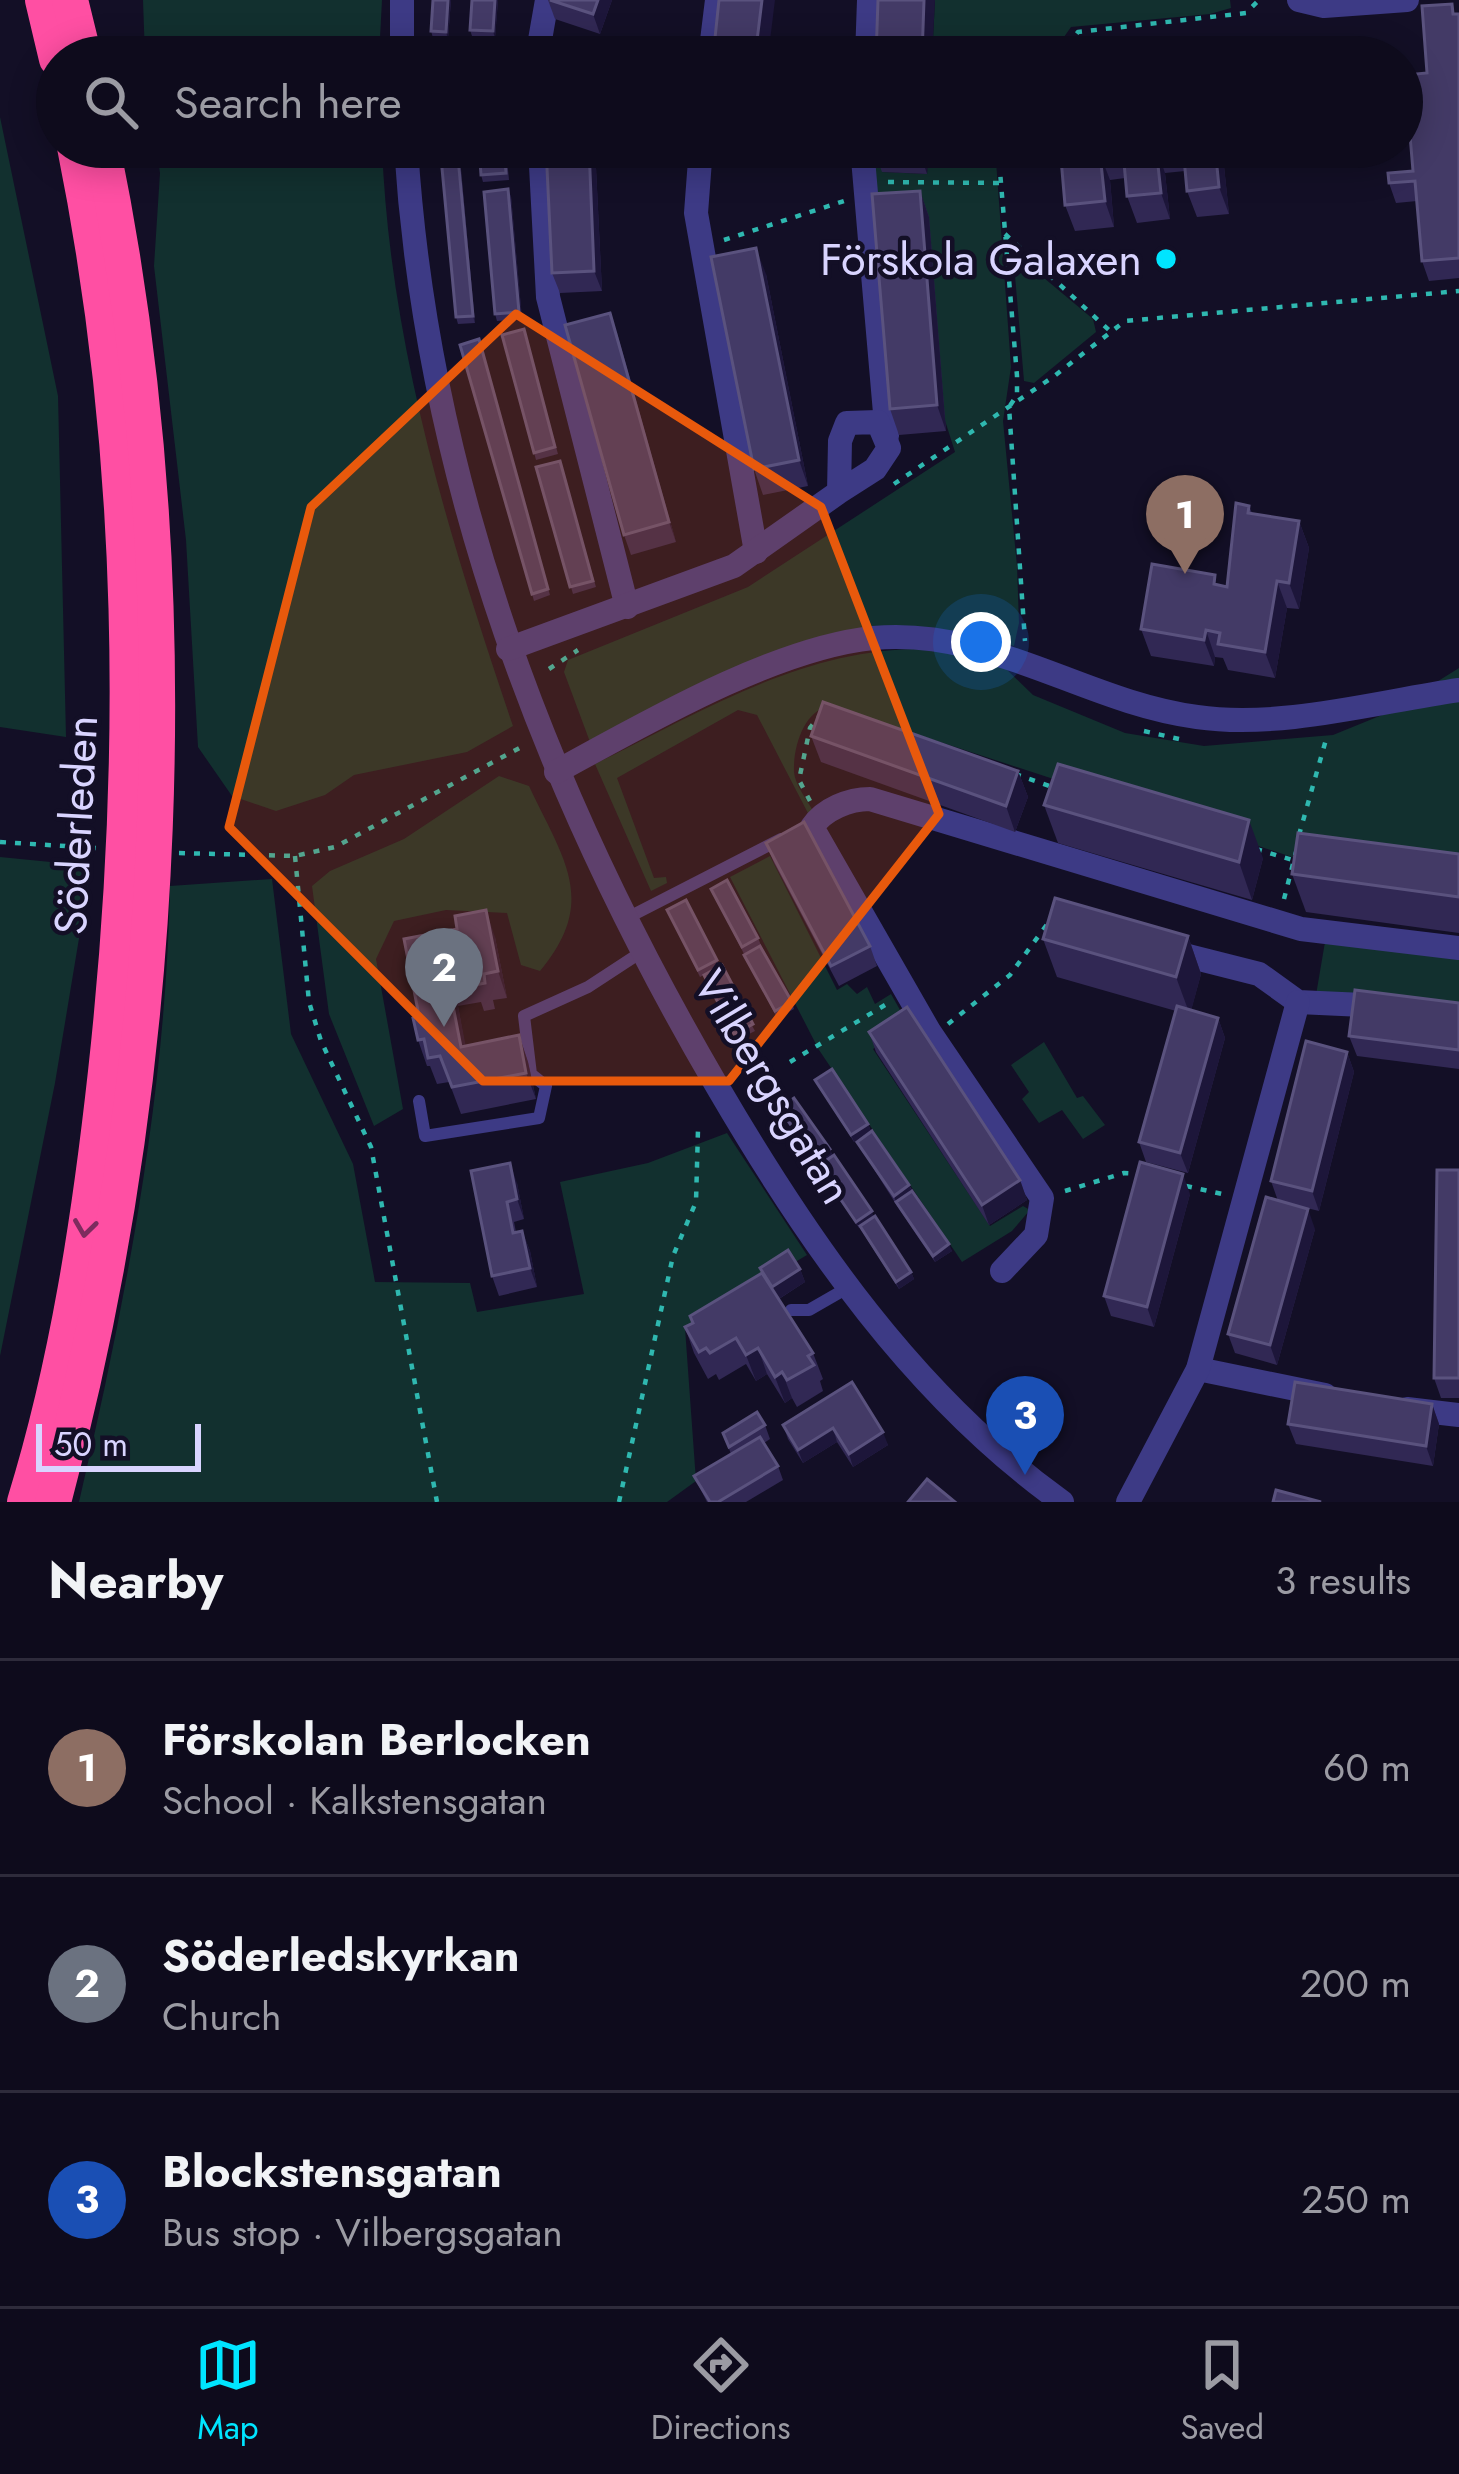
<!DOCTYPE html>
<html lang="en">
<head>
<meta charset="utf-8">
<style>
	body { margin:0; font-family:Jost,sans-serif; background:#1c1929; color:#f1f3f6 }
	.scale { position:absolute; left:36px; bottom:30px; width:165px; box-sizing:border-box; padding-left:12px; border:6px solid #d9d4ff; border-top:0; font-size:33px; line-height:42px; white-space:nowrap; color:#d9d4ff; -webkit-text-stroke:9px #130f26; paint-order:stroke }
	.you { position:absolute; left:981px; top:642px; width:42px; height:42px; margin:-30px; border:9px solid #fff; border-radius:50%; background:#1a73e8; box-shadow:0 0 0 18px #1a73e833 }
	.badge { display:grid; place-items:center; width:78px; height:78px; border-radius:50%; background:#00e5ff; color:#fff; font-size:39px; font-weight:700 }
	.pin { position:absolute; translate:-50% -99px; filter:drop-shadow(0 3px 6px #0008) }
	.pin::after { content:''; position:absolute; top:63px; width:42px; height:36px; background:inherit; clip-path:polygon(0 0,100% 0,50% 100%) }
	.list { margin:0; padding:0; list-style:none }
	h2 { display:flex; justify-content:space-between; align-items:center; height:156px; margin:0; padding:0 48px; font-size:51px }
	h2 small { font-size:39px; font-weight:400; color:#9b9ba3 }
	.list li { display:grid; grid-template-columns:78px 1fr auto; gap:36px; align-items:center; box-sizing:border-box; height:216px; padding:0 48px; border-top:3px solid #2e2b3b }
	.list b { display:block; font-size:45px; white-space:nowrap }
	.list p { margin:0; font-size:39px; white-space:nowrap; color:#9b9ba3 }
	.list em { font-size:39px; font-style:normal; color:#9b9ba3 }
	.icon { flex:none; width:66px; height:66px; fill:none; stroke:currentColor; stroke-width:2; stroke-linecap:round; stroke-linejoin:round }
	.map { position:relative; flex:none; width:1459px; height:1502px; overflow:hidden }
	.search { position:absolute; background:#0e0b1c; box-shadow:0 6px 30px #0003; left:36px; right:36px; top:36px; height:132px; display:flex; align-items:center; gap:30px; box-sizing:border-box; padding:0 42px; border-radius:66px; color:#9b9ba3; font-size:45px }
	.sheet { height:804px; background:#0e0b1c }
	nav { display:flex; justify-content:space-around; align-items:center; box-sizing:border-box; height:168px; border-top:3px solid #2e2b3b; background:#0e0b1c; font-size:33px; color:#9b9ba3 }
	nav a { display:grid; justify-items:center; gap:6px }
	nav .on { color:#00e5ff }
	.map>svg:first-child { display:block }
	.green { fill:#12302f }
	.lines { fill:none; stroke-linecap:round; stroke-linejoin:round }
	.path { stroke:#2fb8b0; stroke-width:4.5; stroke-dasharray:6 9; stroke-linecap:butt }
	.lane { stroke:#3d3a85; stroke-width:12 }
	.street { stroke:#3d3a85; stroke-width:24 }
	.highway { stroke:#ff4fa3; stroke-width:36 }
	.wall { fill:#312854 }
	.shaded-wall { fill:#1d163a }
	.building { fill:#433a66; stroke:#5a527e; stroke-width:3 }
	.oneway { stroke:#7d2c5e }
	.marked { fill:#e8590c; fill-opacity:0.2; stroke:#e8590c; stroke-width:9; stroke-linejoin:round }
	.poi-dot { fill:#00e5ff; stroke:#130f26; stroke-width:4.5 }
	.labels { text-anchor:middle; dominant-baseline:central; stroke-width:9; stroke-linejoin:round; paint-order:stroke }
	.poi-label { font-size:45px; fill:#d9d4ff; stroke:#130f26; text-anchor:end }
	.street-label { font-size:45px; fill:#d9d4ff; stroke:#130f26 }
</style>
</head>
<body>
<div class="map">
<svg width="1459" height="1502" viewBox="0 0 1459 1502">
	<rect width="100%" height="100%" fill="#130f26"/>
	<g class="green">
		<polygon points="143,0 382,0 379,57 145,57"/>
		<polygon points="935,0 1230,0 1231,8 1210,14 1071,27 1050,57 932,57"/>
		<polygon points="0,117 58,396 66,737 0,727"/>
		<path d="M156 147H382C390 347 449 537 513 726L467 752 354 775 325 795 276 811 232 796 198 747 186 540 154 266 160 173Z"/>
		<path d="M883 147 882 172 927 174 929 147H995L1011 367 1003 421 1017 566 1019 623 1014 646C833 594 746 666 590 742L564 672 568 660 748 587 955 452 882 222 871 150Z"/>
		<polygon points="1013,252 1093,319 1096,332 1034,383 1024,381"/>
		<path d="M934 649 1004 667 1033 695 1125 733 1204 746 1333 735 1387 713 1459 668V877L1295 858 830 706C804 710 793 747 794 772 795 784 806 799 812 809L810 817 757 715 738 710 617 778 654 878 666 877 667 883 651 891 595 764C705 710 808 645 934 649Z"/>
		<path d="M499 776 529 786C563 859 599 900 540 971L521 965 507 913 446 910 394 921 376 959 403 1109 374 1126 329 1014 312 886 330 871 404 839Z"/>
		<polygon points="770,856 837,990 847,984 857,994 867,987 875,1004 891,994 908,1024 873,1049 990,1226 1023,1206 1030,1210 1012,1231 962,1262 819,1050 730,877"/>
		<polygon points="0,857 91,866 55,1083 0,1356"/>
		<path d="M272 879 291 1034 353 1164 375 1282 470 1283 477 1312 584 1294 560 1182 648 1163 727 1133 807 1255 685 1328 696 1481 667 1502H79C126 1300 166 1094 170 886Z"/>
		<polygon points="1325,942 1459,956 1459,1009 1316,995"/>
		<polygon points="1044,1042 1077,1098 1083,1096 1105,1125 1083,1139 1062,1110 1039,1123 1022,1099 1029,1092 1011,1065"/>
	</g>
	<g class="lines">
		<g class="path">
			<polyline points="1058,57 1078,32 1246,13 1259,0"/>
			<polyline points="998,147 1017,376 1017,395 1009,407 1025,641"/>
			<polyline points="888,182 1000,183"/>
			<polyline points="1005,234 1111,332"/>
			<polyline points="724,240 844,201"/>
			<polyline points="894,484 1053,377 1125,321 1459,291"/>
			<polyline points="549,669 578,650"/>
			<polyline points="1144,731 1179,739"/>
			<polyline points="1015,774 1055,788"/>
			<polyline points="810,801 799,780 810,728 822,713"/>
			<polyline points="1299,835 1327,736"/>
			<polyline points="0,842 96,848"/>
			<polyline points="1256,849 1296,861"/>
			<polyline points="179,853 295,856 335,847 525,745"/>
			<polyline points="295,856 309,1002 321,1041 371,1147 437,1502"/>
			<polyline points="1284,899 1296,852"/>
			<polyline points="948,1024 1010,975 1048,923"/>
			<polyline points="790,1062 885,1005"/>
			<polyline points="1186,1186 1222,1194"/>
			<polyline points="1065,1191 1124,1173 1141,1174"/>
			<polyline points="619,1502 673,1256 696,1202 698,1129"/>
		</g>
		<g class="lane">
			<polyline points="627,918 781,839"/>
			<polyline points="419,1101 425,1136 539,1118 546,1086 531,1074 524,1016 588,987 643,951"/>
			<polyline points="791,1310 809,1310 849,1287"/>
		</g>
		<g class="street">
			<polyline points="1299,0 1324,6 1407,0"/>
			<polyline points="402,48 622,57"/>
			<polyline points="402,57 402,0"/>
			<polyline points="537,57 547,0"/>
			<polyline points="710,57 717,0"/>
			<polyline points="867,57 869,0"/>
			<path d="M406 147C427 483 548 797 717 1086 808 1242 914 1396 1062 1502"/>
			<polyline points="540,147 548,297 627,607"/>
			<polyline points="701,147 696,213 756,552"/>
			<polyline points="862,147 887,436"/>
			<polyline points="508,649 734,566 839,492 840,441 847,423 878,422 889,448 875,469 839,492"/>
			<path d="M556 772C644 724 774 648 873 638 991 627 1084 702 1197 717 1281 729 1376 702 1459 690"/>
			<polyline points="1168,951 1259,974 1298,1002 1385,1006"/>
			<path d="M1002 1271 1036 1235 1042 1198 929 1031 812 827C824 809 849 799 870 799L1301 929 1459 948"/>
			<polyline points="1198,1369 1325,1395"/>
			<polyline points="1407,1409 1459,1415"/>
			<polyline points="1128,1502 1198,1369 1298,1002"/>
		</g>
		<g class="highway">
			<polyline points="43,0 57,59"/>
			<polyline points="70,0 84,57"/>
			<path d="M25 1502C68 1363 90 1217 106 1072 140 762 137 454 75 147"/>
			<path d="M53 1502C169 1072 192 585 102 147"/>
		</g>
	</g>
	<g class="wall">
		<polygon points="451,0 448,39 433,38 431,31"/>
		<polygon points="498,0 495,38 472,36 470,30"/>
		<polygon points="548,0 612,0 600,34 555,19"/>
		<polygon points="1456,14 1459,14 1459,278 1429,281 1422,261 1417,201 1396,203 1389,183 1413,171 1427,73"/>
		<polygon points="440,147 459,147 475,323 458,324 456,317"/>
		<polygon points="506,147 509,180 483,182 481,175"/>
		<polygon points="595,147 602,291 560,293 552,273"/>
		<polygon points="710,147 757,147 755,161 714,158"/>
		<polygon points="873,147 928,147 927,174 882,172"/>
		<polygon points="1060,147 1222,147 1229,214 1197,217 1187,191 1185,171 1165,173 1170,219 1137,223 1127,196 1125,178 1110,180 1114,227 1075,231 1065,205"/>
		<polygon points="920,191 929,217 946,431 899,435 890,409"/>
		<polygon points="511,196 522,319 497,321 495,314"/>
		<polygon points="766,274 808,486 763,495 754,469"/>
		<polygon points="524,329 558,454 536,460 502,335"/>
		<polygon points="617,333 676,542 631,555 624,535"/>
		<polygon points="479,339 550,595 534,601 532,594"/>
		<polygon points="560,461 596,587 573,594 536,467"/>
		<polygon points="1249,506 1252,513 1299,521 1309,548 1299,609 1287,608 1275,678 1228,670 1223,658 1215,657 1214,666 1151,656 1141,629 1219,585 1227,587"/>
		<polygon points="811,736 1018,771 1028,797 1015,832 821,762"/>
		<polygon points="1044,805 1263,858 1252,900 1058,843"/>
		<polygon points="766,843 870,946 877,966 839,986 774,863"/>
		<polygon points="1459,854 1459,933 1306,912 1292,874"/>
		<polygon points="711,889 758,938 761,945 744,954"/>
		<polygon points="667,910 717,960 755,1031 737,1040 704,975 700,977"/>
		<polygon points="457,929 495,937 507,998 493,1000 495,1009 484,1011 481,1002 458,1006 465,1046 519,1035 528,1062 536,1099 461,1114 449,1082 437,1084 430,1066 427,1066 418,1040 419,1016"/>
		<polygon points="1188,936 1201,974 1191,1010 1218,1018 1225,1038 1188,1173 1146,1162 1139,1142 1176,1011 1057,977 1043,939"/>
		<polygon points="744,955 792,1002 794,1009 777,1018"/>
		<polygon points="1459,1003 1459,1069 1357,1056 1349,1036"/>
		<polygon points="869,1032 1020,1180 1027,1200 989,1225 876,1052"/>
		<polygon points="1347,1052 1354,1072 1319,1211 1278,1201 1271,1181"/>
		<polygon points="815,1080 868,1124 871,1131 854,1142"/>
		<polygon points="779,1108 830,1149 832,1155 817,1166 782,1115"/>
		<polygon points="857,1142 909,1185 952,1251 935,1262 899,1209"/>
		<polygon points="818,1166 874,1217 911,1272 914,1279 899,1289 860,1228 859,1228 821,1173"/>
		<polygon points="1459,1170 1459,1398 1441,1398 1434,1378"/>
		<polygon points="471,1171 517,1183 524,1219 514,1222 516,1232 522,1231 530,1251 537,1287 499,1296 492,1276"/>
		<polygon points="1190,1194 1154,1327 1111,1316 1104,1296"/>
		<polygon points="1315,1229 1277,1365 1235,1353 1228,1334"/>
		<polygon points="800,1269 805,1282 779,1299 813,1353 823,1379 820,1381 823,1391 797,1407 792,1398 785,1403 767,1374 756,1381 746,1364 719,1380 716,1374 708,1379 694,1353 685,1327"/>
		<polygon points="852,1382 888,1445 853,1467 837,1442 803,1463 788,1439 783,1425"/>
		<polygon points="1432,1404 1439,1424 1433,1466 1296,1444 1288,1424"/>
		<polygon points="765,1425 770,1439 764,1443 778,1466 783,1480 746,1502 707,1502 694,1476 731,1454 723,1433"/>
	</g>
	<g class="shaded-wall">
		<polygon points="448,0 451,0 448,39 446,32"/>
		<polygon points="495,0 498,0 495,38 493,31"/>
		<polygon points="598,0 612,0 600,34 593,14"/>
		<polygon points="762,0 775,0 768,57 755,57"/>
		<polygon points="924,0 935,0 932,57 922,57"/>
		<polygon points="457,147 459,147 475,323 473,316"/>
		<polygon points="589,147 595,147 602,291 594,271"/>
		<polygon points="750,147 757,147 755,161"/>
		<polygon points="918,147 928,147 927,174"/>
		<polygon points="1156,147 1165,173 1170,219 1161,193"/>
		<polygon points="1215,147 1222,147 1229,214 1219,187"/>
		<polygon points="1100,154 1110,180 1114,227 1105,201"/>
		<polygon points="508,189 511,196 522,319 519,312"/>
		<polygon points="920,191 929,217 946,431 937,405"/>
		<polygon points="756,248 766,274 808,486 799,460"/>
		<polygon points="610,313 617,333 676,542 669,522"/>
		<polygon points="1299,521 1309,548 1299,609 1289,583"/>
		<polygon points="1277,581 1287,608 1275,678 1265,652"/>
		<polygon points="1206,630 1215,657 1214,666 1204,640"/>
		<polygon points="1018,771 1028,797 1015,832 1006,806"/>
		<polygon points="1249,820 1263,858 1252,900 1239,862"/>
		<polygon points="486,910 495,937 507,998 498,971"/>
		<polygon points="1188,936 1201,974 1190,1015 1176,977"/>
		<polygon points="448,980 458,1006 471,1073 461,1047"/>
		<polygon points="1218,1018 1225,1038 1188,1173 1180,1153"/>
		<polygon points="519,1035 528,1062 536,1099 526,1073"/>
		<polygon points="1347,1052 1354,1072 1319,1211 1312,1191"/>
		<polygon points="868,1124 871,1131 854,1142 851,1135"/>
		<polygon points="830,1149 832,1155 817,1166 815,1159"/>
		<polygon points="510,1163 517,1183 524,1219 517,1199"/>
		<polygon points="1183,1174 1190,1194 1154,1327 1147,1307"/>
		<polygon points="1020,1180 1027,1200 989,1225 982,1205"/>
		<polygon points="909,1185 912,1192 896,1202 894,1196"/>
		<polygon points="1308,1209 1315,1229 1277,1365 1270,1345"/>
		<polygon points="872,1211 874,1218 859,1228 856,1222"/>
		<polygon points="522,1231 530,1251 537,1287 530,1268"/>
		<polygon points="949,1244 952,1251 935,1262 933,1256"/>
		<polygon points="800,1269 805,1282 777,1300 772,1287"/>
		<polygon points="911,1272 914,1279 899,1289 896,1282"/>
		<polygon points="758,1348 767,1374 756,1381 746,1355"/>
		<polygon points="782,1372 792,1398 785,1403 775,1377"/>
		<polygon points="1432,1404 1439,1424 1433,1466 1426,1446"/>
		<polygon points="833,1428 837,1442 803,1463 798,1450"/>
		<polygon points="883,1432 888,1445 853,1467 849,1454"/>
	</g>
	<g class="building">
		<polygon points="433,0 448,0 446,32 431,31"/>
		<polygon points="472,0 495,0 493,31 470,30"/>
		<polygon points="550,0 598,0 593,14"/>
		<polygon points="719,0 762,0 755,57 713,57"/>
		<polygon points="878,0 924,0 922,57 876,57"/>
		<polygon points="1452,4 1453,14 1459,14 1459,258 1422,261 1415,181 1389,183 1388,173 1413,171 1405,75 1427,73 1422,6"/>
		<polygon points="496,51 496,57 471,57 471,53"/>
		<polygon points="431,54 449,54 449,57 432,57"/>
		<polygon points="440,147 457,147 473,316 456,317"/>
		<polygon points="479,147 504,147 506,173 481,175"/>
		<polygon points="546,147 589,147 594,271 552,273"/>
		<polygon points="1060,147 1156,147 1161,193 1127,196 1123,151 1100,154 1105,201 1065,205"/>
		<polygon points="1183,147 1215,147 1219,187 1187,191"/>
		<polygon points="508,189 519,312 495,314 484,192"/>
		<polygon points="920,191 937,405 890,409 872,194"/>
		<polygon points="756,248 799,460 754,469 711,257"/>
		<polygon points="610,313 669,522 624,535 565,325"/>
		<polygon points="524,329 555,447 534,453 502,335"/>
		<polygon points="479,339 548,589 532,594 460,345"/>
		<polygon points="560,461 593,581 570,587 536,467"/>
		<polygon points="1236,503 1249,506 1248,513 1299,521 1289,583 1277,581 1265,652 1218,644 1220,633 1206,630 1204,640 1141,629 1152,564 1215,575 1214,584 1227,587"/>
		<polygon points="823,702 1018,771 1006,806 811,736"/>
		<polygon points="1058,764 1249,820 1239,862 1044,805"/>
		<polygon points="804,822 870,946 831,966 766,843"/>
		<polygon points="1298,833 1459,854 1459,897 1292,874"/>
		<polygon points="727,880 758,938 742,947 711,889"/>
		<polygon points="1055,898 1188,936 1176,977 1043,939"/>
		<polygon points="686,900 717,960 698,970 667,910"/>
		<polygon points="486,910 498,971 484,974 485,983 475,985 472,976 448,980 461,1047 519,1035 526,1073 452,1087 440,1056 428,1058 424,1039 418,1040 413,1018 419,1016 404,939 457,929 455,916"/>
		<polygon points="760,946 792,1002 775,1011 744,955"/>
		<polygon points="722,965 753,1024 734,1034 704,975"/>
		<polygon points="1355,990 1459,1003 1459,1050 1349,1036"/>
		<polygon points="1177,1006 1218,1018 1180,1153 1139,1142"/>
		<polygon points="907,1007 1020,1180 982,1205 869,1032"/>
		<polygon points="1306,1041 1347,1052 1312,1191 1271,1181"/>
		<polygon points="832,1069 868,1124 851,1135 815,1080"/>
		<polygon points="794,1098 830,1149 815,1159 779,1108"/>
		<polygon points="872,1131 909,1185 894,1196 857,1142"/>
		<polygon points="834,1155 872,1211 856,1222 818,1166"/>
		<polygon points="1140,1162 1183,1174 1147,1307 1104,1296"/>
		<polygon points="510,1163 517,1199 507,1202 513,1233 522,1231 530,1268 492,1276 471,1171"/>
		<polygon points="1437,1170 1459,1170 1459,1378 1434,1378"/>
		<polygon points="912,1191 949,1244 933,1256 896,1202"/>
		<polygon points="1266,1197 1308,1209 1270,1345 1228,1334"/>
		<polygon points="875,1216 911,1272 896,1282 860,1226"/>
		<polygon points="788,1250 800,1269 772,1287 760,1268"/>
		<polygon points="762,1273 813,1353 808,1356 814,1365 787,1380 782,1372 775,1377 758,1348 746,1355 736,1338 710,1353 706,1348 699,1352 685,1327 693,1323 690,1316"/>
		<polygon points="852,1382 883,1432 849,1454 833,1428 798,1450 783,1425"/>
		<polygon points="1295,1382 1432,1404 1426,1446 1288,1424"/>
		<polygon points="757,1412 765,1425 729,1447 723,1433"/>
		<polygon points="760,1437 778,1466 718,1502 710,1502 694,1476"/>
		<polygon points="927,1479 955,1502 908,1502"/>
		<polygon points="1276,1490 1321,1502 1273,1502"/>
	</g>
	<defs><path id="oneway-chevron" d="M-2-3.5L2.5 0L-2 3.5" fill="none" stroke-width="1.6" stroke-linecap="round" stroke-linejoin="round" transform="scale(3)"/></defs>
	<use class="oneway" href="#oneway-chevron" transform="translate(85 1228) rotate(98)"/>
	<path class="marked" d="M516 314 821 507 939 814 729 1081H483L229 827 311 507Z"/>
	<circle class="poi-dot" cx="1166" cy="259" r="12"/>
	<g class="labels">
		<g class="poi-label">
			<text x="1142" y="259">Förskola Galaxen</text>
		</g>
		<g class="street-label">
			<text transform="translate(76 825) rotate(-87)">Söderleden</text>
			<text transform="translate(773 1087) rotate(59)">Vilbergsgatan</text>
		</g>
	</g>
</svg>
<div class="scale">50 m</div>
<div class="you"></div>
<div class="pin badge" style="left:1185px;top:574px;background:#8d6e63">1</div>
<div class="pin badge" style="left:444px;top:1027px;background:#6b7280">2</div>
<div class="pin badge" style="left:1025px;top:1475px;background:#1a4fb4">3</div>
<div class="search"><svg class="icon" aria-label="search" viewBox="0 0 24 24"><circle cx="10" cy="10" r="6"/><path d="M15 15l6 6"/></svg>Search here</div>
</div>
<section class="sheet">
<h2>Nearby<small>3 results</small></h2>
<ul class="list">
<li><span class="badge" style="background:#8d6e63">1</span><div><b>Förskolan Berlocken</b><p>School · Kalkstensgatan</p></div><em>60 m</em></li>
<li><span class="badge" style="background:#6b7280">2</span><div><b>Söderledskyrkan</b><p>Church</p></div><em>200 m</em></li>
<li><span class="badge" style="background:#1a4fb4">3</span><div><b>Blockstensgatan</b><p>Bus stop · Vilbergsgatan</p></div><em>250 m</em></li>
</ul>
</section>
<nav>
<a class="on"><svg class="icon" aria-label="map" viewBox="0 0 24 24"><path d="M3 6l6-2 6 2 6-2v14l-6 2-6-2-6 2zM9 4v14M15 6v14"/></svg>Map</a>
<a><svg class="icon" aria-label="directions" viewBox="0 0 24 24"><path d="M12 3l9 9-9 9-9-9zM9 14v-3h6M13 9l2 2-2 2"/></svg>Directions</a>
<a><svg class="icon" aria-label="saved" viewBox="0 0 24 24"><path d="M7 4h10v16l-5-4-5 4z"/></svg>Saved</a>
</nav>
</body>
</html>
